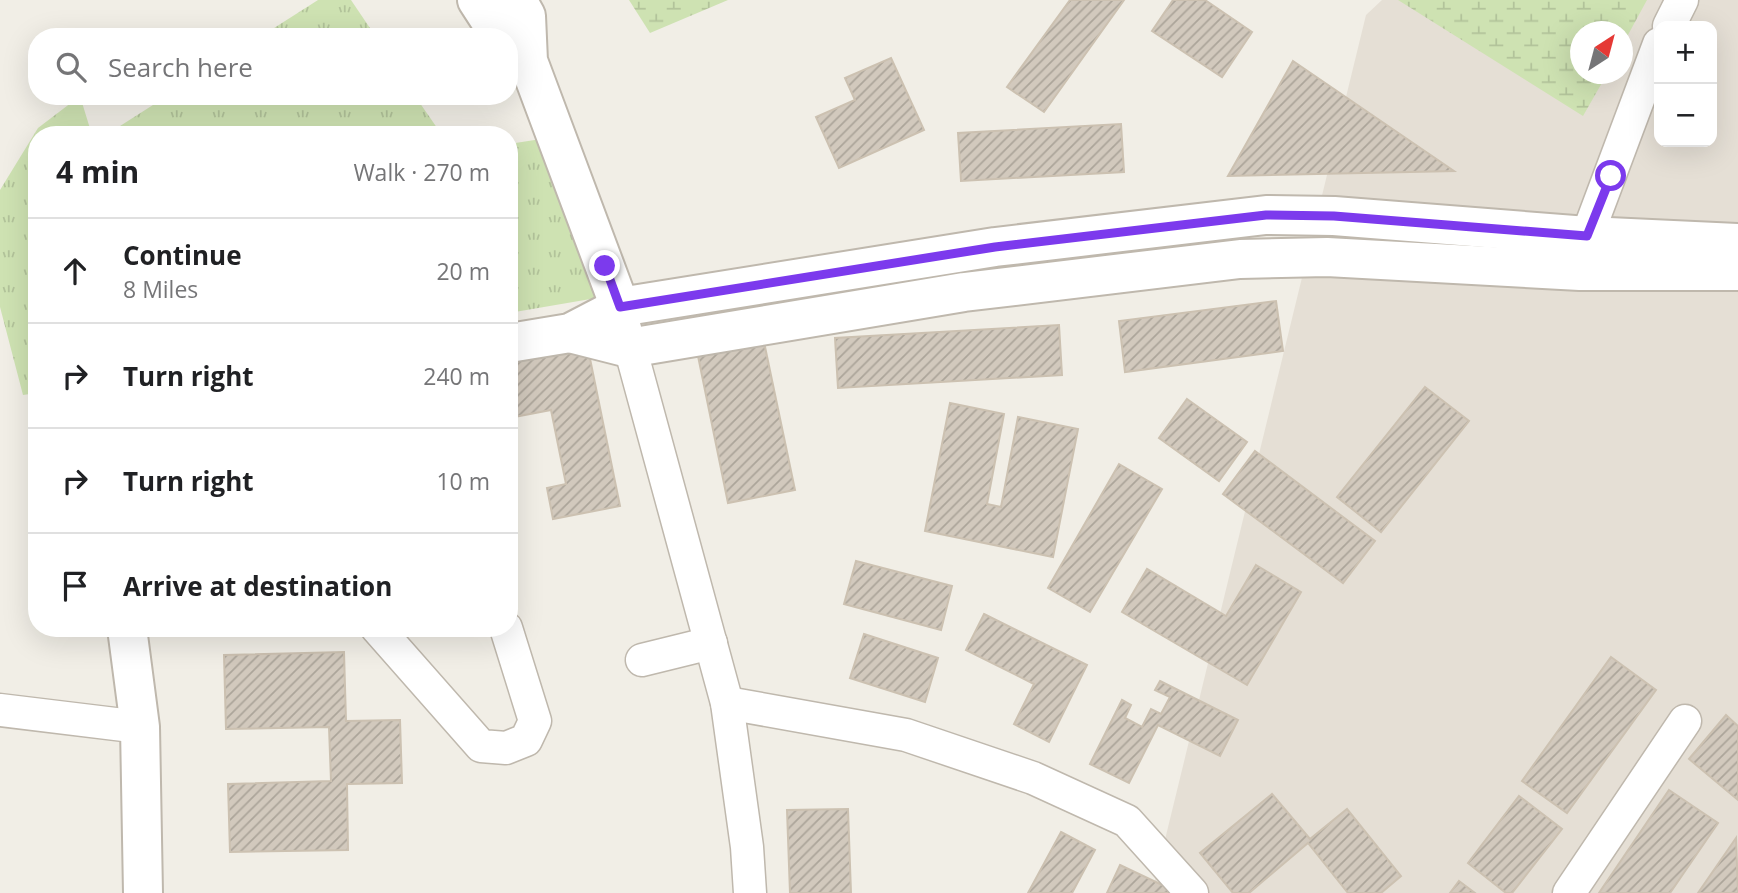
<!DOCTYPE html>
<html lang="en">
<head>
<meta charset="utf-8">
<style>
	body { margin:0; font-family:"Open Sans",sans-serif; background:#f2f2f2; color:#202124 }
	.controls { position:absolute; right:21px; top:21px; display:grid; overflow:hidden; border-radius:14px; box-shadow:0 7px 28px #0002 }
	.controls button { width:63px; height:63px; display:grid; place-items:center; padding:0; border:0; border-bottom:2px solid #e0e0e0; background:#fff; color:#202124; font:35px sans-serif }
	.compass { position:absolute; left:1570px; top:21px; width:63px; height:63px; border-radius:50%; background:#fff; box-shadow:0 7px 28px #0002; rotate:36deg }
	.stop { position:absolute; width:21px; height:21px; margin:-16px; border:5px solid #7c3aed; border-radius:50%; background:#fff }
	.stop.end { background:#7c3aed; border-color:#fff; box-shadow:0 2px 7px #0008 }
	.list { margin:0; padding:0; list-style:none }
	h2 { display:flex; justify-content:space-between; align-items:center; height:91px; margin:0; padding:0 28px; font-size:30px }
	h2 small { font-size:23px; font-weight:400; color:#757577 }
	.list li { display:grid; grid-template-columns:46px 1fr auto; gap:21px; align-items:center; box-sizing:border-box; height:105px; padding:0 28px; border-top:2px solid #e0e0e0 }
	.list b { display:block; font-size:26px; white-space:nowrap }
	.list p { margin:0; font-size:23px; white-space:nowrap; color:#757577 }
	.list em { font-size:23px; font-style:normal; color:#757577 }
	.icon { flex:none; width:38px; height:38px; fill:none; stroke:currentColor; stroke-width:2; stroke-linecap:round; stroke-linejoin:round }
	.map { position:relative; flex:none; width:1738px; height:893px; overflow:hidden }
	.search { position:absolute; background:#fff; box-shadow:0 7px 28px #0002; left:28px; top:28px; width:490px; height:77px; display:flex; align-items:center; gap:18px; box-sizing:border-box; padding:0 24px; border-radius:28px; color:#757577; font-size:26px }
	.panel { position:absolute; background:#fff; box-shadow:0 7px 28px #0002; left:28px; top:126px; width:490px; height:511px; border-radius:28px }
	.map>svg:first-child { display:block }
	.residential { fill:#e5dfd5; fill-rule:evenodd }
	.wetland { fill:url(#wetland-marsh) }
	.park { fill:url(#park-tufts) }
	.building { fill:url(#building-hatch); stroke:#ccc1b1; stroke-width:2 }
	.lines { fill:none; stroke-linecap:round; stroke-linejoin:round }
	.minor-casing { stroke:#bfb8ad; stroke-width:35 }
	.tertiary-casing { stroke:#bfb8ad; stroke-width:42 }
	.minor { stroke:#fff; stroke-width:32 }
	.tertiary { stroke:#fff; stroke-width:38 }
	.route { stroke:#7c3aed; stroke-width:9 }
</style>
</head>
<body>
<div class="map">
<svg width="1738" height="893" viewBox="0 0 1738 893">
	<defs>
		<pattern id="wetland-marsh" width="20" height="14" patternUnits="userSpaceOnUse" patternTransform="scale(1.75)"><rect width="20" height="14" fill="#cee2b2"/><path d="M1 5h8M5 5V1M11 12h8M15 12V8" fill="none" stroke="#b2c39a"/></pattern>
		<pattern id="park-tufts" width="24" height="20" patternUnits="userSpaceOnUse" patternTransform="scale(1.75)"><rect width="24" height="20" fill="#cee2b2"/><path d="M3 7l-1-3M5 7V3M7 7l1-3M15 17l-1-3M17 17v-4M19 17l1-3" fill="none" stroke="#b2c39a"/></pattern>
		<pattern id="building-hatch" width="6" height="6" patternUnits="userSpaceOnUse" patternTransform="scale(1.75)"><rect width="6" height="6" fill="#d2c9bd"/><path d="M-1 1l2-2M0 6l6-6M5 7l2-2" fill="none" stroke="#aca59a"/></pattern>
	</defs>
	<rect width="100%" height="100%" fill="#f1eee6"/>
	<path class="residential" d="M1382 0H1738V893H1152L1366 15ZM1659 26H1712V142H1659ZM1580 32H1622V74H1580Z"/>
	<g class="wetland">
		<polygon points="629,0 728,0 650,33"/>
		<polygon points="1398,0 1647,0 1623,44 1622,32 1580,32 1580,74 1607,74 1583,116"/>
	</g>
	<g class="park">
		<polygon points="318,0 351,0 376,37 260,37"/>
		<polygon points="80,96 92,135 37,135 37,393 23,395 0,307 0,190 38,128"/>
		<polygon points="167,96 415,96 442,135 106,135"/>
		<polygon points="541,139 608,296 509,313 509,144"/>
	</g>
	<g class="building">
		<polygon points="1070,0 1124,0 1044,112 1007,87"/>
		<polygon points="1173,0 1205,0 1252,32 1222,77 1152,31"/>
		<polygon points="891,58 924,130 839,168 816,117 855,100 845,78"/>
		<polygon points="1293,61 1454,171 1228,176"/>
		<polygon points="1121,124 1124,172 961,181 958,133"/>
		<polygon points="1276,301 1283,351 1125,372 1119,321"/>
		<polygon points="1059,325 1062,375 838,388 835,338"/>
		<polygon points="586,339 620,506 553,519 547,488 566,484 551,410 509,418 509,354"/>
		<polygon points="764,342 795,490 728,503 698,356"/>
		<polygon points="1425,387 1469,421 1381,532 1337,497"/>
		<polygon points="1187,399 1247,442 1219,481 1159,438"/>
		<polygon points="950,403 1004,414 987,504 1001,507 1018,417 1078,429 1053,557 925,531"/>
		<polygon points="1255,451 1375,541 1343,583 1223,494"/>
		<polygon points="1119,464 1162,489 1090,612 1048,588"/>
		<polygon points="856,561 952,586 941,630 844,604"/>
		<polygon points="1256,565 1301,592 1247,685 1122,612 1147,569 1226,616"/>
		<polygon points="984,614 1087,665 1049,742 1014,724 1034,684 966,650"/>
		<polygon points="864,634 938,658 925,702 850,678"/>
		<polygon points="344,652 346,721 400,720 402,783 347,784 348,850 230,852 228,784 331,781 329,727 226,729 224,655"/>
		<polygon points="1611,657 1656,690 1567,813 1522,781"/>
		<polygon points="1160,681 1238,720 1220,756 1158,725 1129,783 1090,764 1122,700 1131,705 1125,718 1142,727 1151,709 1161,714 1170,697 1155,690"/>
		<polygon points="1726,715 1738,726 1738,800 1689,759"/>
		<polygon points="1669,790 1718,823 1670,893 1599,893"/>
		<polygon points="1272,794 1310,839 1347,809 1401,876 1381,893 1348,893 1308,843 1249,893 1233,893 1200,853"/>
		<polygon points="1519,796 1562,829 1512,893 1506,893 1468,863"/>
		<polygon points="848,809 851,893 790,893 787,810"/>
		<polygon points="1061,832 1095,850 1072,893 1028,893"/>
		<polygon points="1736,838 1738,893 1698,893"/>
		<polygon points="1120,865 1179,893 1107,893"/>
		<polygon points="1459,881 1475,893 1450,893"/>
	</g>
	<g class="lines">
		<g class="minor-casing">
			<g id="minor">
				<polyline points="1669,26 1682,0"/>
				<polyline points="1583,257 1587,236 1659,44"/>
				<polyline points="624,325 727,703 747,847 750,893"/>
				<polyline points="377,628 481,746 506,748 526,740 535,721 506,628"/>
				<polyline points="642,660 711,643"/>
				<polyline points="727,703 906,735 1033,778 1127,821 1192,893"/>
				<polyline points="0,710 140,727"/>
				<polyline points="1569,893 1685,721"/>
			</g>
		</g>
		<g class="tertiary-casing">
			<g id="tertiary">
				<polyline points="477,0 501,37"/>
				<polyline points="517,0 526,16 528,61 620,307"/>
				<polyline points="570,333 629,348 964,292 1240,259 1327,257 1580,271 1738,271"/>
				<polyline points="509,343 570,333 620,307 995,247 1266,215 1334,216 1587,236 1738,243"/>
				<polyline points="127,628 140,727 143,893"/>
			</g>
		</g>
		<use href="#minor" class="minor"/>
		<use href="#tertiary" class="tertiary"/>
	</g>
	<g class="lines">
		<polyline class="route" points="605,266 620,307 995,247 1266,215 1334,216 1587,236 1611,176"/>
	</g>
</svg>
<div class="controls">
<button>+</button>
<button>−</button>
</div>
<svg class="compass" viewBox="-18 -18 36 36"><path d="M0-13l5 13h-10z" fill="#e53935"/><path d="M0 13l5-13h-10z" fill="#757577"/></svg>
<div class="stop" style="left:1611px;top:176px"></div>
<div class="stop end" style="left:605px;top:266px"></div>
<div class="search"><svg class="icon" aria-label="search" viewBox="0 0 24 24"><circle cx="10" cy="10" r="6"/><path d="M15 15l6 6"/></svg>Search here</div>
<section class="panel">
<h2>4 min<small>Walk · 270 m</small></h2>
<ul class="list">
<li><svg class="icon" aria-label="ahead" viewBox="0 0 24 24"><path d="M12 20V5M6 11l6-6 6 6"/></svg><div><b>Continue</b><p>8 Miles</p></div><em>20 m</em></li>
<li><svg class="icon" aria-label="right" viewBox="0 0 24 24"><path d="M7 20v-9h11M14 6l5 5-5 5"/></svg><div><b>Turn right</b></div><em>240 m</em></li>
<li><svg class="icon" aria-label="right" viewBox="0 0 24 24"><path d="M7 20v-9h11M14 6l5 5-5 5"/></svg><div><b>Turn right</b></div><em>10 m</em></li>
<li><svg class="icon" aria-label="arrive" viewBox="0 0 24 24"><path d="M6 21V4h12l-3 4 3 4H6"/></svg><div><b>Arrive at destination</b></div></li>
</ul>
</section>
</div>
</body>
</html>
